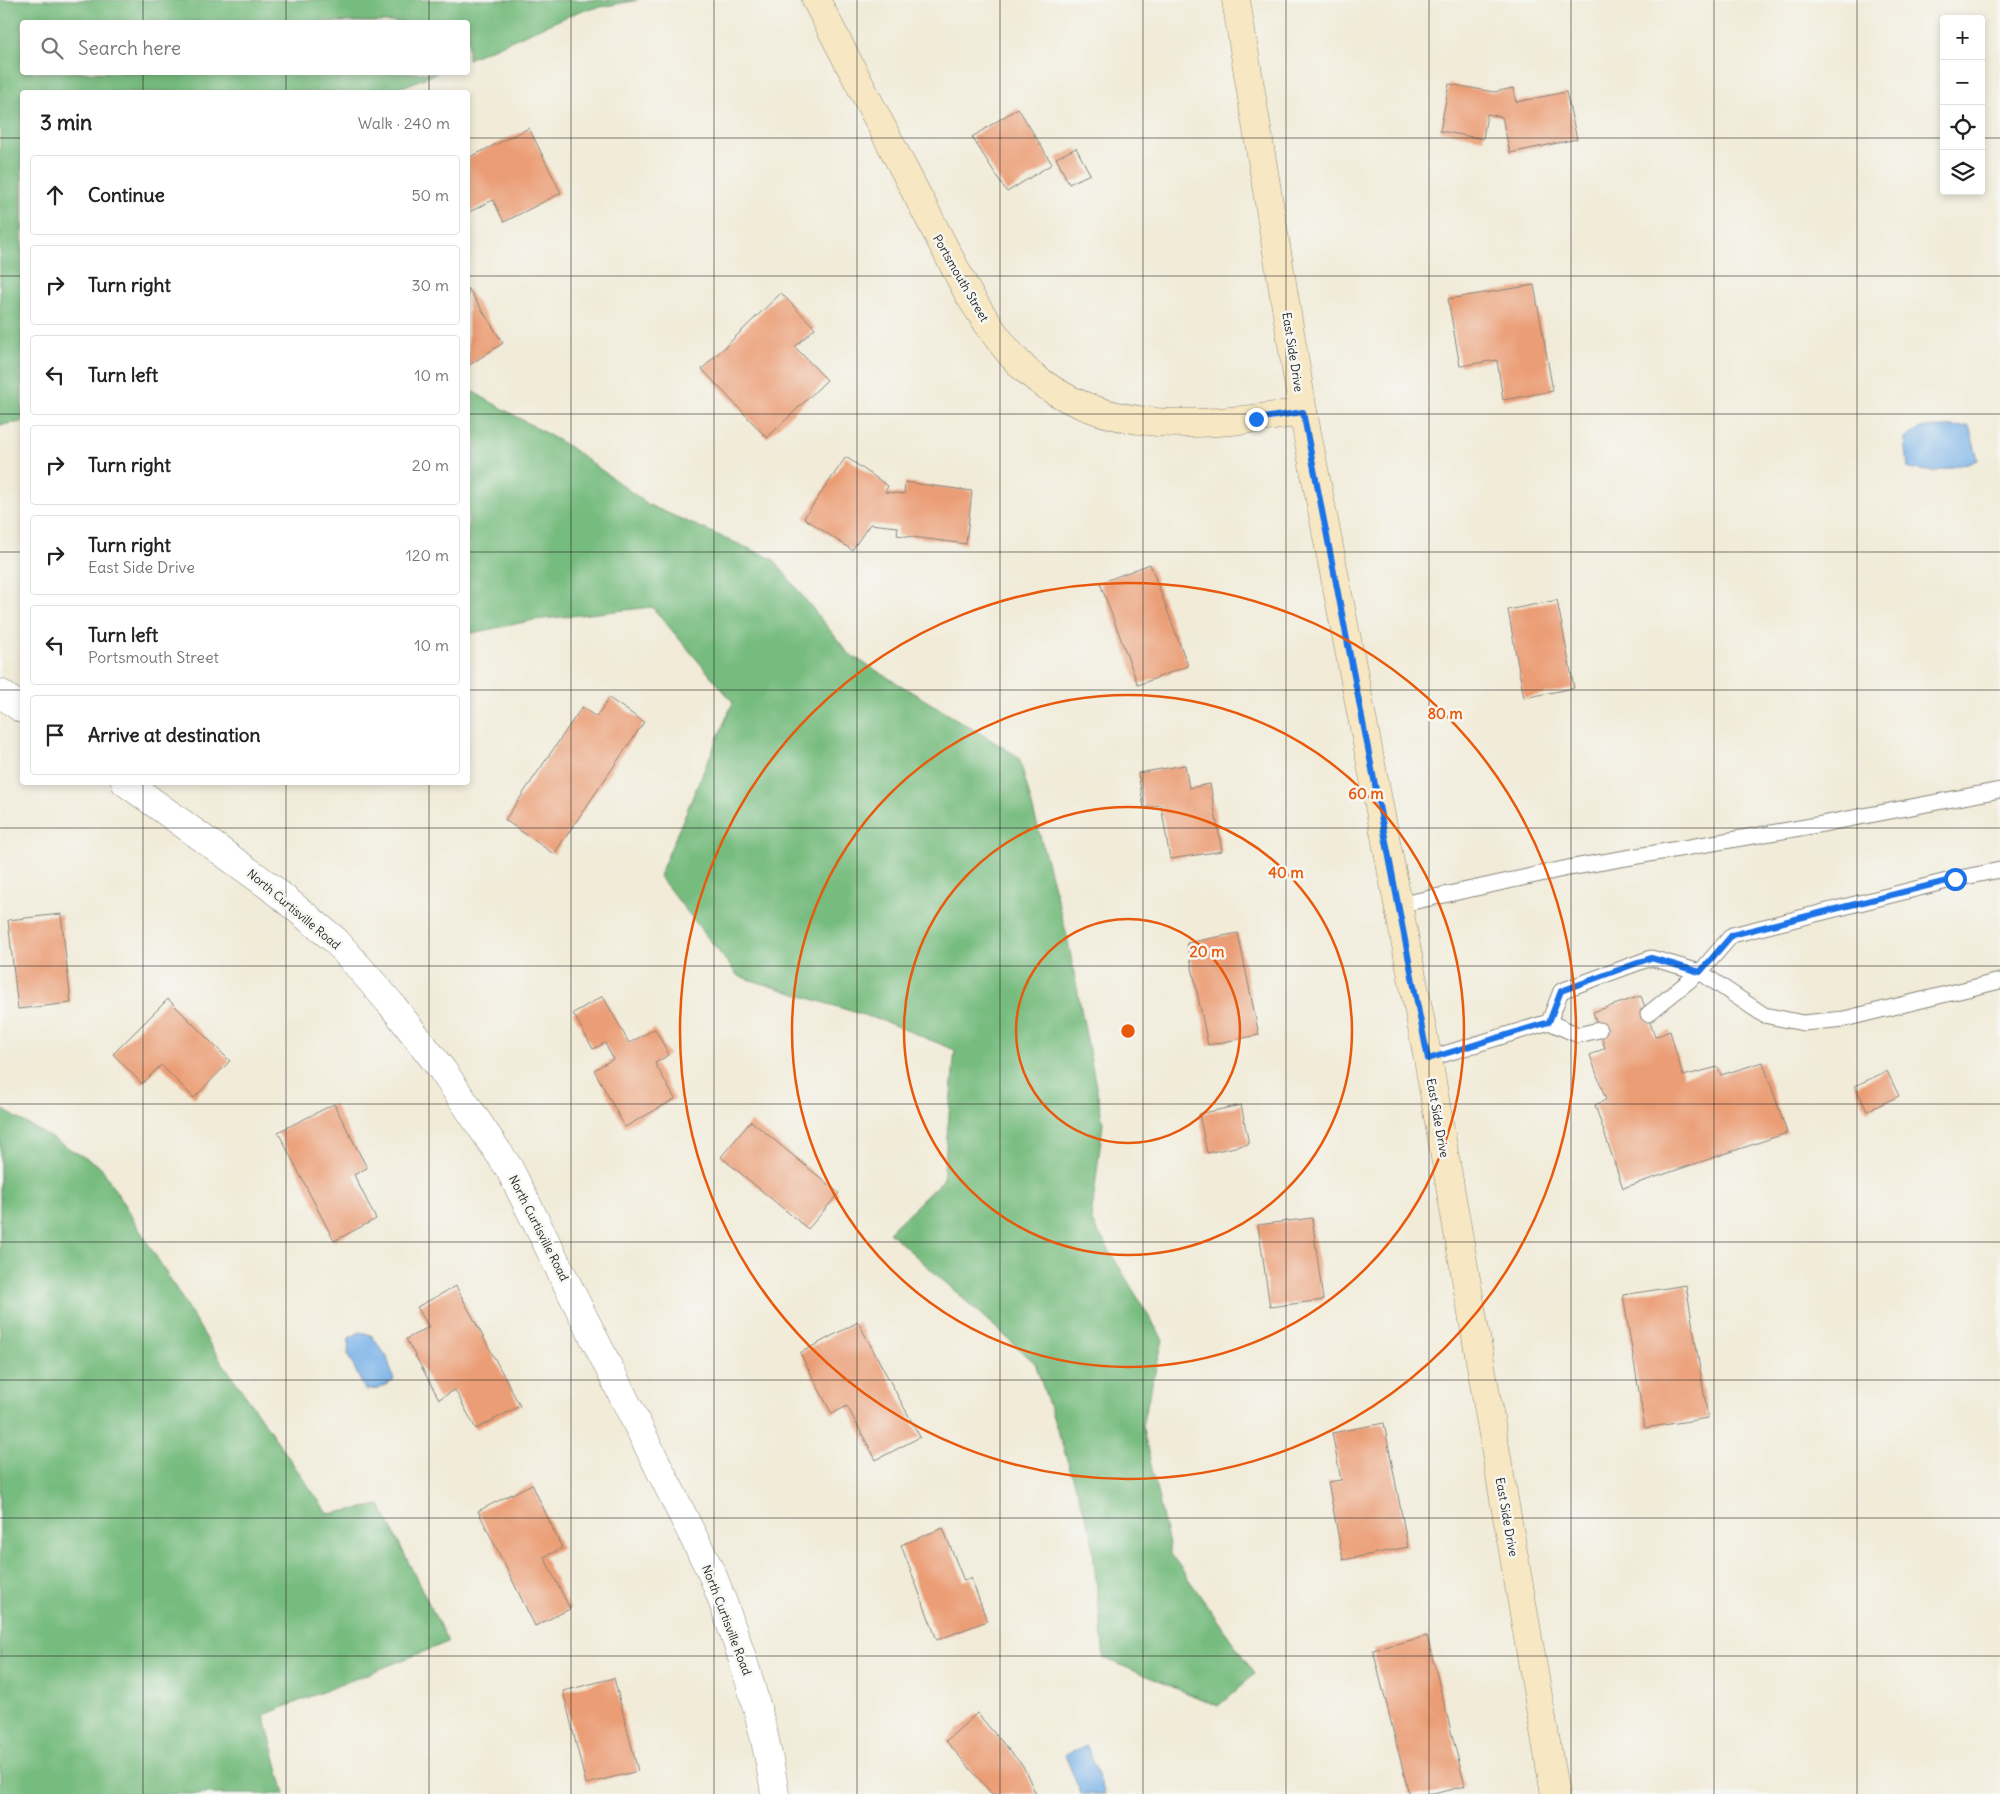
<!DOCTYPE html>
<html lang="en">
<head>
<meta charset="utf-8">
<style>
	body { margin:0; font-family:Delius,sans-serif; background:#f2f2f2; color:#222 }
	.controls { position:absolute; right:15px; top:15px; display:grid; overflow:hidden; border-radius:5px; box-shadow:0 2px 8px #0003 }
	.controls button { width:45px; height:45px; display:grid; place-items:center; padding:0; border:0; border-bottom:1px solid #e0e0e0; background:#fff; color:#222; font:25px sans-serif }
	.stop { position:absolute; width:15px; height:15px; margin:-11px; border:4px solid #1a73e8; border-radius:50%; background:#fff }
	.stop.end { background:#1a73e8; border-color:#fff; box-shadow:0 1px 5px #0008 }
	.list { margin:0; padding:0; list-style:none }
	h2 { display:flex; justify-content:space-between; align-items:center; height:65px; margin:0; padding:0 20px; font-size:21px }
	h2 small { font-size:16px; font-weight:400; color:#767676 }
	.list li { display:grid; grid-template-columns:32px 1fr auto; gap:15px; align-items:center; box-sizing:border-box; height:80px; margin:0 10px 10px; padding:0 10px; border:1px solid #e0e0e0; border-radius:5px }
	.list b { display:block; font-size:19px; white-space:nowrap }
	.list p { margin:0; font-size:16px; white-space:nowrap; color:#767676 }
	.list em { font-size:16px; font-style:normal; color:#767676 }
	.icon { flex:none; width:28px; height:28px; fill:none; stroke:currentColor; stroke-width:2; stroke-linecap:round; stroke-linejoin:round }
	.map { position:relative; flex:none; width:2000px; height:1794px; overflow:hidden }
	.search { position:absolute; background:#fff; box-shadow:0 2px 8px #0003; left:20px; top:20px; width:450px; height:55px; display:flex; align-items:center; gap:12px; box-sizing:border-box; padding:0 18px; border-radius:5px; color:#767676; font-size:19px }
	.panel { position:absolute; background:#fff; box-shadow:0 2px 8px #0003; left:20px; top:90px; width:450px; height:695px; border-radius:5px }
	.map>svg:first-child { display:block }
	.forest { fill:#77bc7f; stroke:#4a6c4e }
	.water { fill:#77b1e8; stroke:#4a6682 }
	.building { fill:#eb9d74 }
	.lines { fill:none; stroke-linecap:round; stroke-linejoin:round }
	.lane-casing { stroke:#86847a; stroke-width:17 }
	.street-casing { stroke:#86847a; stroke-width:29 }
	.secondary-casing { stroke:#86847a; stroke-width:29 }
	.lane { stroke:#fff; stroke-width:15 }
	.street { stroke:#fff; stroke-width:28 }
	.secondary { stroke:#f7e8c3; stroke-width:28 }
	.route { stroke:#1a73e8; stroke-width:6 }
	.grid { fill:none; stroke:#1c1c1c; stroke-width:1; stroke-opacity:0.55 }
	.ring { fill:none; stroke:#e8590c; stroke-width:2.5 }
	.labels { text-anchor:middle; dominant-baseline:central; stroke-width:5; stroke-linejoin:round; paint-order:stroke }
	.street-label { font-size:12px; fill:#1c1c1c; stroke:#f6f6f2 }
	.centre { fill:#e8590c; stroke:#f6f6f2; stroke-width:2.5 }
	.ring-label { font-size:15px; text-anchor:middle; font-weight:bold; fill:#e8590c; stroke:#f6f6f2; stroke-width:5; stroke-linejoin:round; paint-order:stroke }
</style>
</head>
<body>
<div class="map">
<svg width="2000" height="1794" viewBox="0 0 2000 1794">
	<rect width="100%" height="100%" fill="#f6f6f2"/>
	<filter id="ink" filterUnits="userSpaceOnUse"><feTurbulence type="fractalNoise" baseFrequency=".02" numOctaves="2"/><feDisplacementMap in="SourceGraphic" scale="10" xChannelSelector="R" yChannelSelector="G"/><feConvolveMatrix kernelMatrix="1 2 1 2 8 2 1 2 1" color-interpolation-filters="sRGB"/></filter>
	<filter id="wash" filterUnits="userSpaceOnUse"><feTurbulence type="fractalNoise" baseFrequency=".0096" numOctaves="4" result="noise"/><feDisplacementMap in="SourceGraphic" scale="20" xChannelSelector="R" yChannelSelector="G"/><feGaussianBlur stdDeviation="1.12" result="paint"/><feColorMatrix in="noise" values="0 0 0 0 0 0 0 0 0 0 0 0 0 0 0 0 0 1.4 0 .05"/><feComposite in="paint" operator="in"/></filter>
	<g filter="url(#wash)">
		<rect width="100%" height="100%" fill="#f1ebd8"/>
		<g class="forest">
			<polygon points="0,0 638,0 580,11 468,59 468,22 22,22 22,72 437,73 390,92 22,92 22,422 0,425"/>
			<polygon points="468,389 570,447 649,505 773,559 849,654 1019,757 1067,936 1103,1123 1091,1220 1163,1340 1142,1425 1171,1554 1255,1674 1218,1706 1104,1658 1091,1532 1035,1363 889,1232 943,1180 955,1050 886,1022 738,976 659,876 733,702 652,607 534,620 468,634"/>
			<polygon points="0,1108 101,1167 213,1349 328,1514 380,1505 448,1642 264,1715 285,1794 0,1794"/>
		</g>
		<g class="water">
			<polygon points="1969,426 1978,460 1934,472 1908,468 1905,439 1921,428"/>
			<polygon points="360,1332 371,1335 387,1357 394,1380 378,1389 365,1390 348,1355 349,1338"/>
			<polygon points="1087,1746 1105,1794 1081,1794 1065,1755"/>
		</g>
		<g id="blocks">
			<g class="building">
				<polygon points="1449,84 1494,92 1513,88 1516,102 1566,92 1577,139 1510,153 1502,117 1487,114 1483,139 1440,131"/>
				<polygon points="1018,108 1052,164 1007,192 972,137"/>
				<polygon points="529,128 561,193 504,222 493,200 469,212 468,208 468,158"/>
				<polygon points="1076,148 1090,174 1069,184 1056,158"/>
				<polygon points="1534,285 1553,391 1503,400 1497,360 1460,366 1448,299"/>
				<polygon points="468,288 503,343 468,366"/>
				<polygon points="781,293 815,328 795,347 827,380 767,438 702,369"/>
				<polygon points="846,457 888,486 885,492 904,494 905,482 972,491 966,544 897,535 898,527 870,524 852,550 804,518"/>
				<polygon points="1150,564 1188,666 1138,685 1100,583"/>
				<polygon points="1557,600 1574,688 1524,698 1508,610"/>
				<polygon points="609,698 644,722 554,854 505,820 582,707 596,717"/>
				<polygon points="1185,765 1189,788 1210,784 1222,851 1170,859 1161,805 1144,808 1138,773"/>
				<polygon points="61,914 71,1003 18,1009 8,920"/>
				<polygon points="1238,933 1259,1035 1208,1045 1187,943"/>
				<polygon points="603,996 629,1043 655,1029 669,1055 655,1063 675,1099 625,1127 594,1070 613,1059 605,1043 593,1049 573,1013"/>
				<polygon points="1641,996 1655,1037 1670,1031 1683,1076 1718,1067 1721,1075 1763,1062 1787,1133 1623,1188 1595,1105 1606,1100 1590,1055 1605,1048 1593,1012"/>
				<polygon points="168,999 230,1061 194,1098 161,1065 142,1084 113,1054"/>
				<polygon points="1887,1071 1899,1096 1867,1111 1855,1086"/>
				<polygon points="334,1104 367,1168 354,1175 376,1219 334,1241 278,1132"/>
				<polygon points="1241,1105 1249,1144 1207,1153 1199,1114"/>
				<polygon points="751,1121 839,1193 808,1229 721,1157"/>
				<polygon points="1312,1218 1323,1300 1270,1307 1258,1225"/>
				<polygon points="1686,1285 1708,1418 1645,1428 1623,1295"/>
				<polygon points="456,1286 520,1406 476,1429 455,1390 439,1399 406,1339 429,1327 417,1307"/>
				<polygon points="858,1322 920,1437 876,1460 847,1406 832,1414 800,1353"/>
				<polygon points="1384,1423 1408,1547 1343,1560 1328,1482 1341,1480 1332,1433"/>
				<polygon points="532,1484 562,1548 544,1557 570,1609 535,1626 478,1511"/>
				<polygon points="943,1528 964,1581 971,1578 987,1621 937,1640 901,1545"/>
				<polygon points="1427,1636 1465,1786 1433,1794 1409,1794 1373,1650"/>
				<polygon points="614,1678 638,1771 586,1784 563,1691"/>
				<polygon points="977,1713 1023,1766 1036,1794 992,1794 946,1741"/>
			</g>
		</g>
	</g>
	<g filter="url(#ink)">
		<use href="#blocks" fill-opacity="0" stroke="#86847a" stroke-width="1"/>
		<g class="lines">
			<g class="lane-casing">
				<g id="lane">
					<polyline points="2000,870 1955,879 1732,935 1700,972 1764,1015 1803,1023 1844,1019 2000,981"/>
					<polyline points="1398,905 1568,868 1817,825 2000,790"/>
					<polyline points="1599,1030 1578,1035 1549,1022 1561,991 1651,958 1700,972 1648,1014"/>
					<polyline points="1428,1059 1549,1022"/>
				</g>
			</g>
			<g class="street-casing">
				<g id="street">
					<polyline points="0,693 22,709"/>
					<path d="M125 782 269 886 335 940 391 1004 443 1071 509 1168 713 1576C740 1647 764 1718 775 1794"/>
				</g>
			</g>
			<g class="secondary-casing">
				<g id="secondary">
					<path d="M816 0 969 295C986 321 1003 349 1026 370 1103 439 1208 426 1303 412"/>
					<polyline points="1236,0 1303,412 1428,1059 1555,1794"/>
				</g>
			</g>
			<use href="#lane" class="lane"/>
			<use href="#street" class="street"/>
			<use href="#secondary" class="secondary"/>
		</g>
	</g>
	<g class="lines" filter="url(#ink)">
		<polyline class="route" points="1256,419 1303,412 1428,1059 1549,1022 1561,991 1651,958 1700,972 1732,935 1955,879"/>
	</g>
	<path class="grid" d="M143 0V22M286 0V22M429 0V22M571 0V1794M714 0V1794M857 0V1794M1000 0V1794M1143 0V1794M1286 0V1794M1429 0V1794M1571 0V1794M1714 0V1794M1857 0V1794M143 72V92M286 72V92M429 72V92M0 138H22M468 138H1944M1981 138H2000M0 276H22M468 276H2000M0 414H22M468 414H2000M0 552H22M468 552H2000M0 690H22M468 690H2000M143 782V1794M286 782V1794M429 782V1794M0 828H2000M0 966H2000M0 1104H2000M0 1242H2000M0 1380H2000M0 1518H2000M0 1656H2000"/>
	<g class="ring">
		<circle cx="1128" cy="1031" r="112"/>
		<circle cx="1128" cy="1031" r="224"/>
		<circle cx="1128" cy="1031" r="336"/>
		<circle cx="1128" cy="1031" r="448"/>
	</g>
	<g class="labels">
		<g class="street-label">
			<text transform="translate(961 278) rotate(60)">Portsmouth Street</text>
			<text transform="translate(1293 352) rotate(81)">East Side Drive</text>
			<text transform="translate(294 909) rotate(40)">North Curtisville Road</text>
			<text transform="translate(1438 1118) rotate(80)">East Side Drive</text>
			<text transform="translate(539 1228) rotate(63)">North Curtisville Road</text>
			<text transform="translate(1507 1517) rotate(80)">East Side Drive</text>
			<text transform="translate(727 1620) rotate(69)">North Curtisville Road</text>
		</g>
	</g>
	<circle cx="1128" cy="1031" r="8" class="centre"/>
	<g class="ring-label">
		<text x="1445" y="719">80 m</text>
		<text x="1366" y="799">60 m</text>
		<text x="1286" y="878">40 m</text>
		<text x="1207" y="957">20 m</text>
	</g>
</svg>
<div class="controls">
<button>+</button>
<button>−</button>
<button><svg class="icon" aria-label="locate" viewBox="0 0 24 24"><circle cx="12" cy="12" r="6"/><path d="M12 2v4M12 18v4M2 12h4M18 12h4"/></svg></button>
<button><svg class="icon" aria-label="layers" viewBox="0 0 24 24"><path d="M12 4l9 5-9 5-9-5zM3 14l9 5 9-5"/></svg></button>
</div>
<div class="stop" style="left:1955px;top:879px"></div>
<div class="stop end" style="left:1256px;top:419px"></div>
<div class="search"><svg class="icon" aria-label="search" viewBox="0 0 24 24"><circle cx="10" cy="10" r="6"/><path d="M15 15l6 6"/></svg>Search here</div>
<section class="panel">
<h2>3 min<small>Walk · 240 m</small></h2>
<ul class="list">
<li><svg class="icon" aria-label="ahead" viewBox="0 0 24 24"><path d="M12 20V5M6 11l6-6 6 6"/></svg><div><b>Continue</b></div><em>50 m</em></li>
<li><svg class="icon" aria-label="right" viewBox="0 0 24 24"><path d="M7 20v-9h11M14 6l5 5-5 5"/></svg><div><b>Turn right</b></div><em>30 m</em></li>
<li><svg class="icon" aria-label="left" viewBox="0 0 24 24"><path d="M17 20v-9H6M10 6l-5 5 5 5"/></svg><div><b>Turn left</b></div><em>10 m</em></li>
<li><svg class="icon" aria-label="right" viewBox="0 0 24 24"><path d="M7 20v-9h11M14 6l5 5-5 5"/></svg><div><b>Turn right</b></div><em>20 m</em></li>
<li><svg class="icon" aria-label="right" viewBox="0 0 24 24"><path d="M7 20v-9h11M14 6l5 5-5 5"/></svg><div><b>Turn right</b><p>East Side Drive</p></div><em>120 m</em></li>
<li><svg class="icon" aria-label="left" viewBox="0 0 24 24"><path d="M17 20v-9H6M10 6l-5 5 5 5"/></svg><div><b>Turn left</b><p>Portsmouth Street</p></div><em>10 m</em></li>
<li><svg class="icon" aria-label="arrive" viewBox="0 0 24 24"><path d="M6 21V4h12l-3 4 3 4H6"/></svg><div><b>Arrive at destination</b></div></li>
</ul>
</section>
</div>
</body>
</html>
